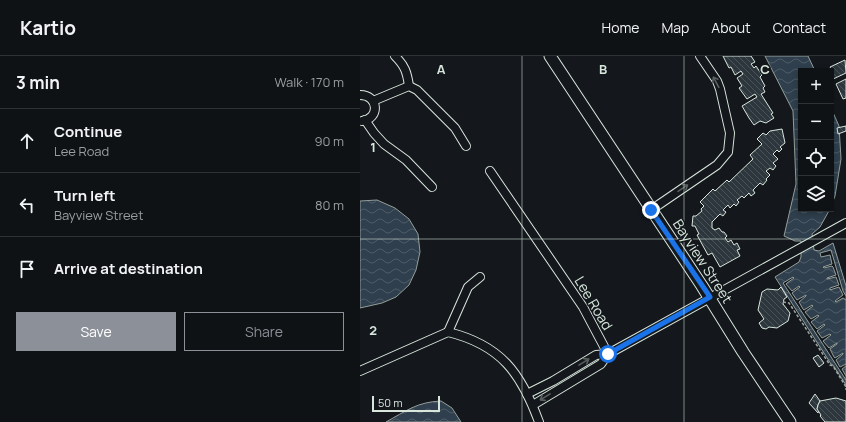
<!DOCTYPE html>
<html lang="en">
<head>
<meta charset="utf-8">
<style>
	body { margin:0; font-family:Manrope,sans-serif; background:#1d2022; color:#f1f3f6 }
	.controls { position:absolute; right:12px; top:12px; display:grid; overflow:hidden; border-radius:0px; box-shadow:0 2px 6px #0003 }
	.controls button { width:36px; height:36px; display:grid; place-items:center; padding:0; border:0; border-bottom:1px solid #2f3234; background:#0f1215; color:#f1f3f6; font:20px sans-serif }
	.scale { position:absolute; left:12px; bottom:10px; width:68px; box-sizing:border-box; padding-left:4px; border:2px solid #d8e6dc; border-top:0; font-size:11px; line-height:14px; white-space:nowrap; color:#d8e6dc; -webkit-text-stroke:3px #14181c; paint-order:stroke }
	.stop { position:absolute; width:12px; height:12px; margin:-9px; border:3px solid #1a73e8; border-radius:50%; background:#fff }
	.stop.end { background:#1a73e8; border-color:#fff; box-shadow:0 1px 4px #0008 }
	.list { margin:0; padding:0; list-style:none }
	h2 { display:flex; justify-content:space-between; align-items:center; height:52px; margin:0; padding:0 16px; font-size:17px }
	h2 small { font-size:13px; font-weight:400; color:#9b9ea0 }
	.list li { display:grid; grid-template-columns:26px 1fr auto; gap:12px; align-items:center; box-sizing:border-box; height:64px; padding:0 16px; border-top:1px solid #2f3234 }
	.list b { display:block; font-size:15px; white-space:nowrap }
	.list p { margin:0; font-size:13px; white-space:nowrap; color:#9b9ea0 }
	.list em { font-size:13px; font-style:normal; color:#9b9ea0 }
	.actions { display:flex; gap:8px; padding:12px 16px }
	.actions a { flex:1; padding:9px 0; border:1px solid #8c9099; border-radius:0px; text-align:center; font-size:14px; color:#8c9099 }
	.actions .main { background:#8c9099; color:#fff }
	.icon { flex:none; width:22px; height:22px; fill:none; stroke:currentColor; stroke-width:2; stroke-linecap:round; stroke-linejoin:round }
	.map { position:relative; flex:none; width:486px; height:366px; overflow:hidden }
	header { display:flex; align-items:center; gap:24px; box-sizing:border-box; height:56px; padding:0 20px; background:#0f1215; border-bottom:1px solid #2f3234 }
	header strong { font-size:19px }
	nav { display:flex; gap:22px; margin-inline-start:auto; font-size:14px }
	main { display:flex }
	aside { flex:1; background:#0f1215 }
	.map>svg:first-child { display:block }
	.water { fill:url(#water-waves); stroke:#939e99 }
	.pier { fill:#14181c; stroke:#939e99 }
	.building { fill:url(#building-back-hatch); stroke:#d8e6dc }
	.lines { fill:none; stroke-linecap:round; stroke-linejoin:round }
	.minor-casing { stroke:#d8e6dc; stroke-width:10 }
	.secondary-casing { stroke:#d8e6dc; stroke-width:13 }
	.path { stroke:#9da8a2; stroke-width:1.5; stroke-dasharray:3 2; stroke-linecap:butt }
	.minor { stroke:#14181c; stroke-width:8 }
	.secondary { stroke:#14181c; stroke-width:11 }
	.oneway { stroke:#59605f }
	.route { stroke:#1a73e8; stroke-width:5 }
	.grid { fill:none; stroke:#d8e6dc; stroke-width:1; stroke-opacity:0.55 }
	.labels { text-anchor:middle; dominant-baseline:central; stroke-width:3; stroke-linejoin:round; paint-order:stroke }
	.street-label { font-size:14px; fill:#d8e6dc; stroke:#14181c }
	.grid-label { font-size:13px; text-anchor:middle; font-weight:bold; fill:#d8e6dc; stroke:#14181c; stroke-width:3; stroke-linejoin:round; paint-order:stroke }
</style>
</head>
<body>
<header>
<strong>Kartio</strong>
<nav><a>Home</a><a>Map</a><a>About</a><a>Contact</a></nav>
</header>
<main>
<aside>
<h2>3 min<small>Walk · 170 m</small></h2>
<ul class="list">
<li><svg class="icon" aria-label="ahead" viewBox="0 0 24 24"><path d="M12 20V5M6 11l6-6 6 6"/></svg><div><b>Continue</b><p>Lee Road</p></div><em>90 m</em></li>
<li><svg class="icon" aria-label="left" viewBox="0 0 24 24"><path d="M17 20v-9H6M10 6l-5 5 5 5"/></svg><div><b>Turn left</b><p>Bayview Street</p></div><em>80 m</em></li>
<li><svg class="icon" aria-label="arrive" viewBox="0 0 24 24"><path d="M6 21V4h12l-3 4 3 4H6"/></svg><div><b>Arrive at destination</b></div></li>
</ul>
<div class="actions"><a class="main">Save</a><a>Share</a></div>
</aside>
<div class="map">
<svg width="486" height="366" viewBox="0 0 486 366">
	<defs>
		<pattern id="water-waves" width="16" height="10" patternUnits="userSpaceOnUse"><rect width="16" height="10" fill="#2f3f4d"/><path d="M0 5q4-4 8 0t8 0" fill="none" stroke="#4c5b66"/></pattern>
		<pattern id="building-back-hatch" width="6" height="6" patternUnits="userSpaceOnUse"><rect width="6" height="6" fill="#2c363c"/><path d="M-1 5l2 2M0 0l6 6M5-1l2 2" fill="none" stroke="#4a5358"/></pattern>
	</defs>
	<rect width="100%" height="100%" fill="#14181c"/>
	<g class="water">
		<polygon points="405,0 448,0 455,15 441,15 441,153 470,153 460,171 452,178 454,194 459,195 473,187 486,230 486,329 473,309 471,308 415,221 439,206 441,201 441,185 435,185 424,180 436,128 433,55"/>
		<polygon points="471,52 479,70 481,103 475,140 471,150"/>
		<polygon points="17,144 35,152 49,163 58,178 60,196 56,214 49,229 36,241 22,247 0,252 0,145"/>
		<path d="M81 345 92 352 101 366H26C46 355 57 346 81 345Z"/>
	</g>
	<g class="pier">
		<polygon points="471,194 483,235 486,240 486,244 483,242 476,246 475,245 483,239 479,231 470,234 470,232 479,229 476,221 467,223 467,222 476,219 473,211 472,210 464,212 463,211 472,208 470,199 461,201 460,197"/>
		<polygon points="433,221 434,222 427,227 426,228 432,235 439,230 440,231 432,237 437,244 446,239 446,240 439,246 443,253 444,254 452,249 453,250 445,256 451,263 458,259 459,260 451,266 457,273 464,268 465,269 457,275 462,282 470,278 471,279 463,285 469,292 477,287 477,288 470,293 474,301 475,302 483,297 483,298 476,304 480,311 486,308 486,310 482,313 486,320 486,324 423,227"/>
	</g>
	<g class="building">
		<polygon points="363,0 391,0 395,6 391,8 394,12 396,10 402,19 400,21 405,30 403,32 405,36 401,38 413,57 411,58 414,62 406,67 400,65 394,69 389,62 382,50 397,41 395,38 387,43 379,32 382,30 377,22 383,18 381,15 375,19 371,11 369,12"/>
		<polygon points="485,4 486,17 471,24 471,17 473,16 470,11"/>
		<polygon points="486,23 486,42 483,43 476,28"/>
		<polygon points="486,70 486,75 478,78 477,72"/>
		<polygon points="422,73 425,87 420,91 422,93 419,96 417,94 413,98 418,103 413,107 416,110 413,114 410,112 406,115 410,119 406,123 407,124 403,129 400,127 393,134 395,137 391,140 389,137 384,142 382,140 377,144 379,146 376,150 374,148 370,152 368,149 363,154 366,156 363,160 360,158 352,166 352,172 355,174 359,172 362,176 364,176 367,180 365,182 368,186 371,184 374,189 377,187 380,193 377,194 380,200 360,211 352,197 348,199 337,179 339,178 335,170 332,170 333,160 336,160 342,155 341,153 344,150 340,146 353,133 355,135 367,124 369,126 393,103 390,99 402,88 397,83 403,77 406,79 410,75"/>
		<polygon points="421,231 427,241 424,243 423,248 430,257 428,265 417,272 409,271 406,273 402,272 399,267 404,263 398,254 402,236 407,233 418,234"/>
		<polygon points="458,299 464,307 459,311 453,302"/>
		<polygon points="455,338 460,345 458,349 457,353 459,354 458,357 449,347"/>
		<polygon points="476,342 486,345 486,366 465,366 460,360 461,359 457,353 458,349 460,345"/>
	</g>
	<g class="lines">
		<g class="minor-casing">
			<g id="minor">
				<path d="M35 0C45 10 47 16 49 30"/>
				<path d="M0 39C19 39 20 63 2 65"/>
				<polyline points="13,45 49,30 57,34 95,72 106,90"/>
				<polyline points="5,64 14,77 24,88 46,104 72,131"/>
				<polyline points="130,115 223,251 248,298"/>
				<polyline points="291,154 357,109 368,96 370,77 360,33 357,25 340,0"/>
				<polyline points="88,276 108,231 120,221"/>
				<path d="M0 315 88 276C141 289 161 317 179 366"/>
				<polyline points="167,338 193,325 236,299 248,298"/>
				<polyline points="173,349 241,308 248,298 486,167"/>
			</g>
		</g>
		<g class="secondary-casing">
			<polyline id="secondary" points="190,0 342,230 383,296 430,366"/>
		</g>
		<g class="path">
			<polyline points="423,246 429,247 470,309 473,310 486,331"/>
			<polyline points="486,332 486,334"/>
		</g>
		<use href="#minor" class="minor"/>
		<use href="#secondary" class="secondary"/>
	</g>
	<defs><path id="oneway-shaft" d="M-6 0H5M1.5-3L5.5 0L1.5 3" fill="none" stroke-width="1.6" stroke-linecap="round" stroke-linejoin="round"/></defs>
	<g class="oneway">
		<use href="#oneway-shaft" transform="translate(356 26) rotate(-118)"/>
		<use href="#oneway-shaft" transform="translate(323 132) rotate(-34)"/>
		<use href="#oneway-shaft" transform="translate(224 306) rotate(-31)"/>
		<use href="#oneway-shaft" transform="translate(185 341) rotate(149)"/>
	</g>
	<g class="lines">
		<polyline class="route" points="248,298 350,241 291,154"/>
	</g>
	<path class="grid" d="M162 0V366M324 0V366M0 183H486"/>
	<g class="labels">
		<g class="street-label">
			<text transform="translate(343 205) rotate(57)">Bayview Street</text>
			<text transform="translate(234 247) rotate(59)">Lee Road</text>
		</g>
	</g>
	<g class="grid-label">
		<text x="81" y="18">A</text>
		<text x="243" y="18">B</text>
		<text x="405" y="18">C</text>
		<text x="13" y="96">1</text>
		<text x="13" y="279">2</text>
	</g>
</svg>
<div class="controls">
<button>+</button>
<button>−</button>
<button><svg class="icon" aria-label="locate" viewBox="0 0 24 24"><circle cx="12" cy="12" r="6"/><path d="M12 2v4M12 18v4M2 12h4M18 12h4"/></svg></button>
<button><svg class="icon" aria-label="layers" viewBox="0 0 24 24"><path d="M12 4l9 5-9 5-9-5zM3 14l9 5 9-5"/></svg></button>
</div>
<div class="scale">50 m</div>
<div class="stop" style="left:248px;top:298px"></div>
<div class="stop end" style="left:291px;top:154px"></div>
</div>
</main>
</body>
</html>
